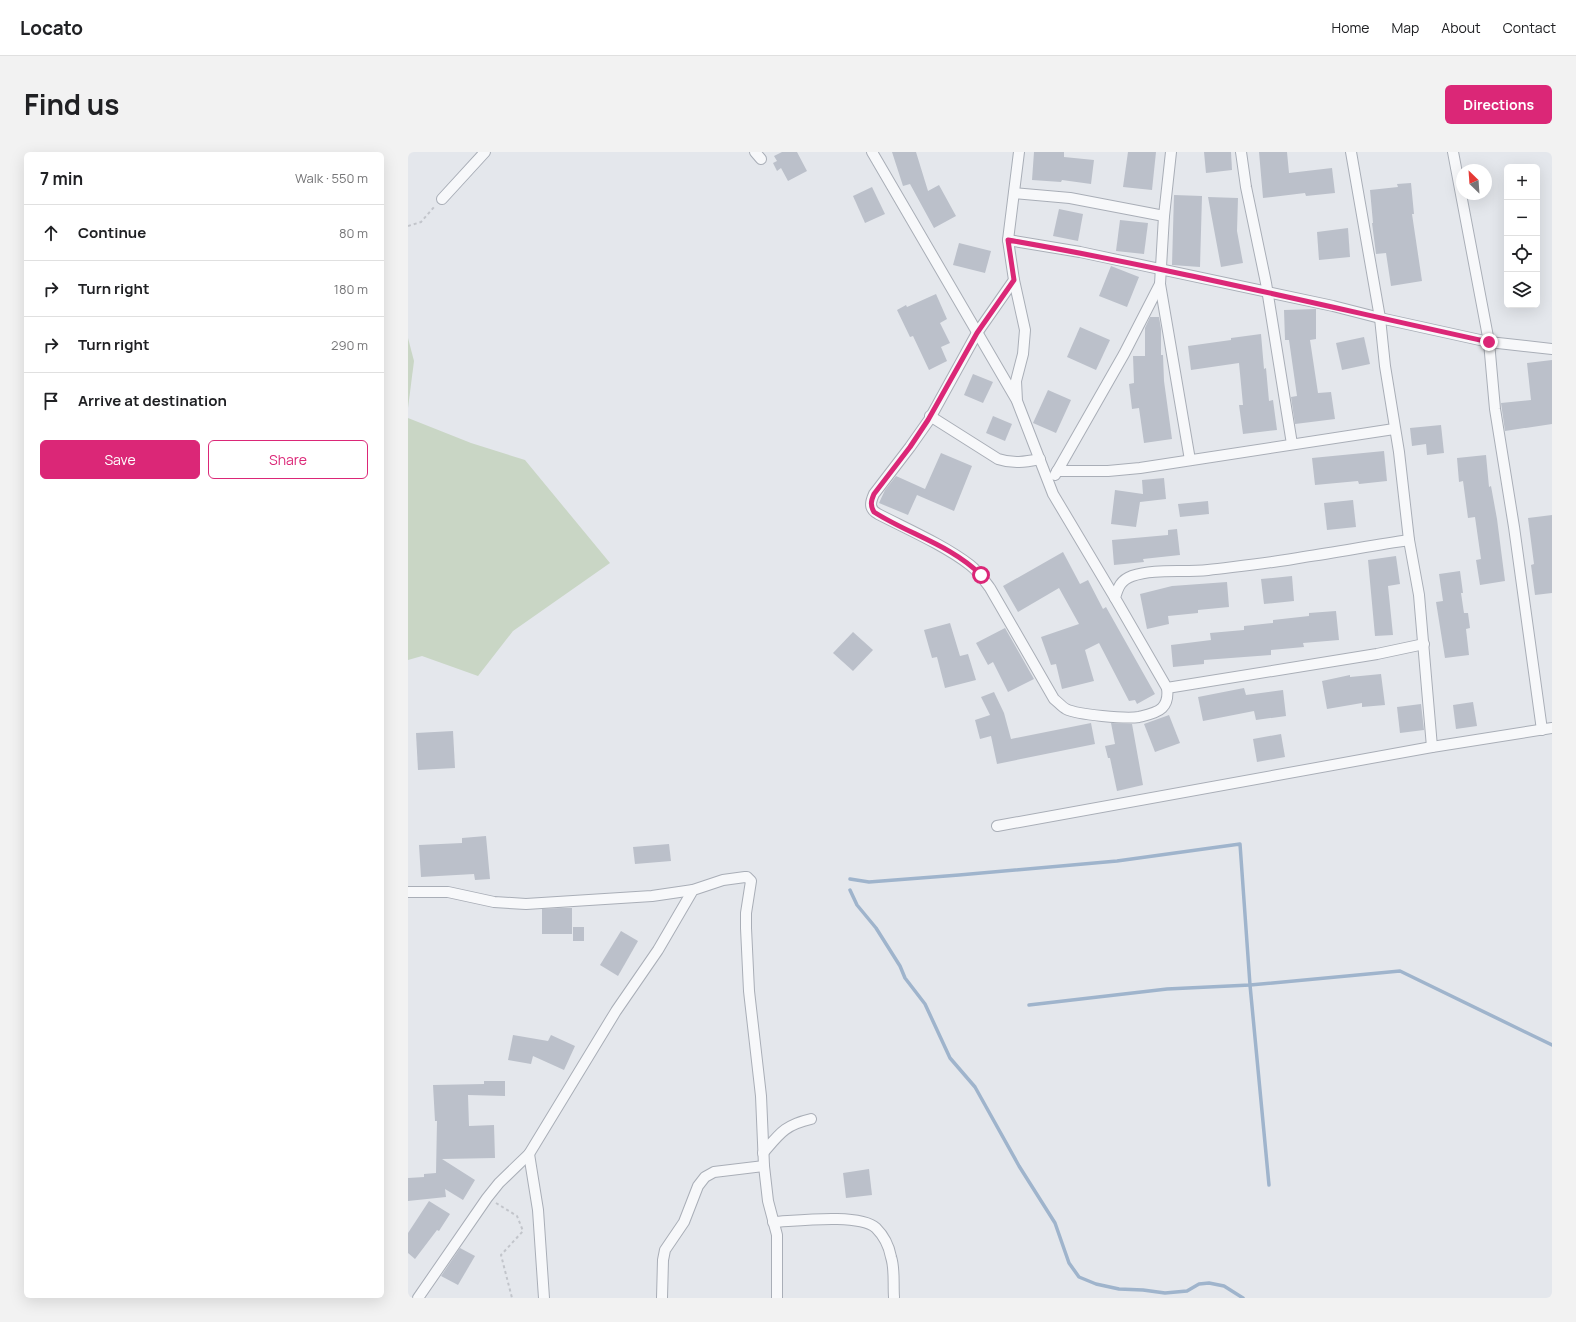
<!DOCTYPE html>
<html lang="en">
<head>
<meta charset="utf-8">
<style>
	body { margin:0; font-family:Manrope,sans-serif; background:#f2f2f2; color:#202124 }
	.controls { position:absolute; right:12px; top:12px; display:grid; overflow:hidden; border-radius:6px; box-shadow:0 4px 16px #0002 }
	.controls button { width:36px; height:36px; display:grid; place-items:center; padding:0; border:0; border-bottom:1px solid #e0e0e0; background:#fff; color:#202124; font:20px sans-serif }
	.compass { position:absolute; left:1048px; top:12px; width:36px; height:36px; border-radius:50%; background:#fff; box-shadow:0 4px 16px #0002; rotate:335deg }
	.stop { position:absolute; width:12px; height:12px; margin:-9px; border:3px solid #db2777; border-radius:50%; background:#fff }
	.stop.end { background:#db2777; border-color:#fff; box-shadow:0 1px 4px #0008 }
	.list { margin:0; padding:0; list-style:none }
	h2 { display:flex; justify-content:space-between; align-items:center; height:52px; margin:0; padding:0 16px; font-size:17px }
	h2 small { font-size:13px; font-weight:400; color:#757577 }
	.list li { display:grid; grid-template-columns:26px 1fr auto; gap:12px; align-items:center; box-sizing:border-box; height:56px; padding:0 16px; border-top:1px solid #e0e0e0 }
	.list b { display:block; font-size:15px; white-space:nowrap }
	.list em { font-size:13px; font-style:normal; color:#757577 }
	.actions { display:flex; gap:8px; padding:12px 16px }
	.actions a { flex:1; padding:9px 0; border:1px solid #db2777; border-radius:6px; text-align:center; font-size:14px; color:#db2777 }
	.actions .main { background:#db2777; color:#fff }
	.icon { flex:none; width:22px; height:22px; fill:none; stroke:currentColor; stroke-width:2; stroke-linecap:round; stroke-linejoin:round }
	.map { position:relative; flex:none; width:1144px; height:1146px; overflow:hidden; border-radius:6px }
	header { display:flex; align-items:center; gap:24px; box-sizing:border-box; height:56px; padding:0 20px; background:#fff; border-bottom:1px solid #e0e0e0 }
	header strong { font-size:19px }
	nav { display:flex; gap:22px; margin-inline-start:auto; font-size:14px }
	.intro { display:flex; align-items:center; justify-content:space-between; box-sizing:border-box; height:96px; padding:0 24px }
	h1 { margin:0; font-size:28px }
	.button { padding:10px 18px; border-radius:6px; background:#db2777; color:#fff; font-size:14px; font-weight:700 }
	main { display:flex; gap:24px; padding:0 24px }
	aside { flex:1; background:#fff; border-radius:6px; box-shadow:0 4px 16px #0002 }
	.map>svg:first-child { display:block }
	.green { fill:#c9d6c5 }
	.lines { fill:none; stroke-linecap:round; stroke-linejoin:round }
	.stream { stroke:#9fb4cc; stroke-width:3.5 }
	.building { fill:#bbc0ca }
	.minor-casing { stroke:#a9aeb7; stroke-width:12 }
	.path { stroke:#c2c5cb; stroke-width:2; stroke-dasharray:3 3; stroke-linecap:butt }
	.minor { stroke:#f7f8fa; stroke-width:10 }
	.route { stroke:#db2777; stroke-width:5 }
</style>
</head>
<body>
<header>
<strong>Locato</strong>
<nav><a>Home</a><a>Map</a><a>About</a><a>Contact</a></nav>
</header>
<div class="intro"><h1>Find us</h1><a class="button">Directions</a></div>
<main>
<aside>
<h2>7 min<small>Walk · 550 m</small></h2>
<ul class="list">
<li><svg class="icon" aria-label="ahead" viewBox="0 0 24 24"><path d="M12 20V5M6 11l6-6 6 6"/></svg><div><b>Continue</b></div><em>80 m</em></li>
<li><svg class="icon" aria-label="right" viewBox="0 0 24 24"><path d="M7 20v-9h11M14 6l5 5-5 5"/></svg><div><b>Turn right</b></div><em>180 m</em></li>
<li><svg class="icon" aria-label="right" viewBox="0 0 24 24"><path d="M7 20v-9h11M14 6l5 5-5 5"/></svg><div><b>Turn right</b></div><em>290 m</em></li>
<li><svg class="icon" aria-label="arrive" viewBox="0 0 24 24"><path d="M6 21V4h12l-3 4 3 4H6"/></svg><div><b>Arrive at destination</b></div></li>
</ul>
<div class="actions"><a class="main">Save</a><a>Share</a></div>
</aside>
<div class="map">
<svg width="1144" height="1146" viewBox="0 0 1144 1146">
	<rect width="100%" height="100%" fill="#e4e7ec"/>
	<g class="green">
		<polygon points="0,186 6,209 0,256"/>
		<polygon points="0,266 63,291 117,308 202,411 105,479 70,524 14,504 0,508"/>
	</g>
	<g class="lines">
		<g class="stream">
			<polyline points="442,727 461,730 551,723 709,709 832,692 842,833 861,1033"/>
			<polyline points="442,738 449,753 468,776 492,814 497,826 517,852 542,906 567,935 611,1014 647,1071 661,1111 671,1125 688,1132 711,1137 735,1138 757,1141 779,1139 791,1132 801,1131 816,1134 835,1146"/>
			<polyline points="621,853 759,837 842,833 992,819 1144,893"/>
		</g>
	</g>
	<g class="building">
		<polygon points="374,0 389,0 399,19 380,29 373,16 369,19 365,11 369,9 366,4"/>
		<polygon points="484,0 508,0 520,39 531,33 548,64 526,76 502,32 495,34"/>
		<polygon points="626,0 656,0 656,5 686,8 683,32 654,28 653,30 624,28"/>
		<polygon points="720,0 748,0 744,38 715,35"/>
		<polygon points="796,0 823,0 824,18 798,21"/>
		<polygon points="851,0 879,0 881,21 924,16 927,41 898,44 897,41 855,46"/>
		<polygon points="1003,31 1006,62 1004,62 1014,129 983,134 978,101 968,102 964,71 965,71 962,38 990,35 989,32"/>
		<polygon points="464,35 477,62 457,71 445,44"/>
		<polygon points="766,43 794,44 792,115 764,113"/>
		<polygon points="800,45 830,46 829,79 835,111 813,115"/>
		<polygon points="651,57 675,62 670,89 645,84"/>
		<polygon points="712,68 740,71 736,102 708,99"/>
		<polygon points="940,76 942,105 911,108 909,80"/>
		<polygon points="551,91 583,99 577,121 545,113"/>
		<polygon points="703,114 731,125 719,155 691,144"/>
		<polygon points="528,142 539,167 532,171 542,191 533,195 539,209 521,218 505,184 502,185 489,158 498,153 499,155"/>
		<polygon points="908,157 908,187 902,188 910,241 923,240 927,267 887,272 883,245 889,244 881,188 877,188 876,158"/>
		<polygon points="742,165 751,165 753,177 753,203 755,203 756,229 764,287 736,291 731,256 724,257 721,232 726,231 725,204 737,204 737,176"/>
		<polygon points="672,175 702,188 688,218 659,205"/>
		<polygon points="853,182 856,217 858,216 861,249 865,248 869,278 835,282 831,253 835,253 831,211 783,218 780,194 823,188 823,186"/>
		<polygon points="956,185 962,212 934,218 928,191"/>
		<polygon points="1144,208 1144,272 1097,279 1093,251 1123,248 1119,211"/>
		<polygon points="565,222 585,230 575,251 556,243"/>
		<polygon points="640,238 663,248 648,281 625,271"/>
		<polygon points="585,264 604,272 597,289 578,281"/>
		<polygon points="1033,273 1036,301 1019,303 1018,292 1004,294 1002,276"/>
		<polygon points="976,299 979,329 951,332 950,329 907,333 904,306"/>
		<polygon points="533,301 564,314 546,359 509,343 500,363 471,351 477,338 488,324 517,337"/>
		<polygon points="1078,303 1081,335 1083,334 1089,367 1097,429 1072,433 1068,408 1073,407 1067,365 1060,366 1055,329 1051,330 1049,306"/>
		<polygon points="756,326 758,347 732,350 728,375 703,372 707,338 735,342 734,328"/>
		<polygon points="945,348 948,375 919,378 916,351"/>
		<polygon points="800,349 801,362 772,365 770,352"/>
		<polygon points="1144,363 1144,441 1127,443 1123,413 1126,412 1120,366"/>
		<polygon points="769,377 772,403 735,407 736,410 706,413 704,388 760,383 760,378"/>
		<polygon points="655,400 672,432 680,428 695,457 698,455 747,542 729,552 727,548 721,549 691,491 677,498 686,529 654,537 648,512 643,513 633,485 671,472 651,436 610,460 595,434"/>
		<polygon points="988,404 992,432 980,434 985,483 967,484 960,408"/>
		<polygon points="1052,419 1055,441 1053,441 1056,461 1060,461 1062,476 1058,477 1061,503 1037,506 1028,450 1035,449 1031,422"/>
		<polygon points="884,424 886,449 856,452 853,427"/>
		<polygon points="819,430 821,455 790,458 790,461 760,464 761,472 739,477 732,442 764,434"/>
		<polygon points="928,459 931,488 895,491 896,495 863,498 863,503 796,508 796,512 765,515 763,493 803,488 802,481 836,478 836,474 865,471 865,468 901,464 901,461"/>
		<polygon points="542,471 552,504 560,502 568,528 537,536 529,505 524,506 516,478"/>
		<polygon points="597,476 626,527 600,540 585,510 580,513 568,491"/>
		<polygon points="445,480 465,498 445,519 425,501"/>
		<polygon points="973,522 977,553 954,555 954,551 919,557 914,529 942,523 942,525"/>
		<polygon points="836,536 838,543 875,538 878,564 848,568 846,559 795,569 790,545"/>
		<polygon points="586,540 596,561 603,587 683,571 687,592 589,612 583,584 572,587 567,568 582,563 573,545"/>
		<polygon points="1065,550 1069,574 1048,577 1045,553"/>
		<polygon points="1013,552 1016,578 992,581 989,555"/>
		<polygon points="761,563 772,591 747,600 736,572"/>
		<polygon points="703,571 724,572 735,633 709,639 702,606 700,606 697,594 707,592"/>
		<polygon points="45,579 47,616 10,618 8,581"/>
		<polygon points="873,582 877,605 849,610 845,587"/>
		<polygon points="78,684 82,727 67,728 66,722 13,725 11,693 54,691 54,686"/>
		<polygon points="261,692 263,709 227,712 225,695"/>
		<polygon points="153,756 164,756 164,782 134,782 134,757"/>
		<rect x="165" y="775" width="11" height="14"/>
		<polygon points="213,779 230,789 210,824 192,813"/>
		<polygon points="105,883 140,889 143,883 167,894 156,918 125,904 123,912 100,908"/>
		<polygon points="76,929 97,929 97,944 60,943 61,974 86,973 87,1006 34,1007 67,1028 55,1048 37,1037 38,1045 0,1049 0,1026 16,1025 16,1022 28,1021 29,969 27,969 25,933 76,932"/>
		<polygon points="461,1017 464,1043 438,1046 435,1021"/>
		<polygon points="21,1049 42,1062 31,1079 29,1078 7,1107 0,1101 0,1081"/>
		<polygon points="52,1096 67,1104 50,1133 33,1124"/>
	</g>
	<g class="lines">
		<g class="minor-casing">
			<g id="minor">
				<polyline points="347,0 353,7"/>
				<polyline points="464,0 608,247"/>
				<path d="M611 0 600 88 606 128 569 181 521 268 502 295 466 342C462 351 461 357 470 362 499 377 536 393 562 413 570 419 576 428 582 436L646 547C650 550 654 555 658 557 670 563 718 567 731 565 739 563 749 561 754 556 760 550 760 543 759 536L707 446C710 435 713 428 724 424 747 416 776 421 800 418 832 414 864 411 896 405 931 400 966 393 1001 388"/>
				<polyline points="763,0 756,64 752,132 782,308"/>
				<polyline points="833,0 838,35 858,131 884,292"/>
				<polyline points="943,0 972,166 977,214 991,300 1001,388 1011,443 1024,595"/>
				<polyline points="1045,0 1081,190 1087,257 1106,375 1134,578"/>
				<polyline points="606,41 662,46 756,64"/>
				<polyline points="34,47 77,0"/>
				<polyline points="600,88 672,100 925,154 972,166 1081,190 1144,197"/>
				<polyline points="606,128 617,178 615,202 608,229 609,249 645,342 707,446"/>
				<path d="M522 264 590 307C605 312 617 310 632 307"/>
				<polyline points="649,319 700,319 732,316 986,277"/>
				<polyline points="647,323 716,202 752,132"/>
				<polyline points="759,536 969,502 1016,492"/>
				<polyline points="589,674 1024,595 1144,576"/>
				<polyline points="0,740 40,740 86,750 118,752 244,744 285,738"/>
				<path d="M355 1001C372 981 377 973 403 967"/>
				<polyline points="121,1002 130,1058 136,1146"/>
				<path d="M365 1070C388 1069 451 1061 468 1076 476 1084 481 1094 483 1105 487 1117 485 1132 486 1145"/>
				<polyline points="10,1146 79,1046 91,1031 121,1002 208,859 250,798 285,738 315,728 337,725 339,725 343,729 338,761 338,776 341,839 353,944 356,1014 360,1049 369,1083 369,1146"/>
				<polyline points="254,1146 255,1108 257,1098 276,1070 290,1034 297,1025 306,1020 356,1014"/>
			</g>
		</g>
		<g class="path">
			<polyline points="0,74 13,70 27,54"/>
			<polyline points="88,1051 109,1064 115,1079 93,1103 104,1146"/>
		</g>
		<use href="#minor" class="minor"/>
	</g>
	<g class="lines">
		<path class="route" d="M573 423C543 393 500 382 466 360 462 353 463 349 466 342L502 295 520 268 569 181 606 128 600 88C761 116 921 155 1081 190"/>
	</g>
</svg>
<div class="controls">
<button>+</button>
<button>−</button>
<button><svg class="icon" aria-label="locate" viewBox="0 0 24 24"><circle cx="12" cy="12" r="6"/><path d="M12 2v4M12 18v4M2 12h4M18 12h4"/></svg></button>
<button><svg class="icon" aria-label="layers" viewBox="0 0 24 24"><path d="M12 4l9 5-9 5-9-5zM3 14l9 5 9-5"/></svg></button>
</div>
<svg class="compass" viewBox="-18 -18 36 36"><path d="M0-13l5 13h-10z" fill="#e53935"/><path d="M0 13l5-13h-10z" fill="#757577"/></svg>
<div class="stop" style="left:573px;top:423px"></div>
<div class="stop end" style="left:1081px;top:190px"></div>
</div>
</main>
</body>
</html>
